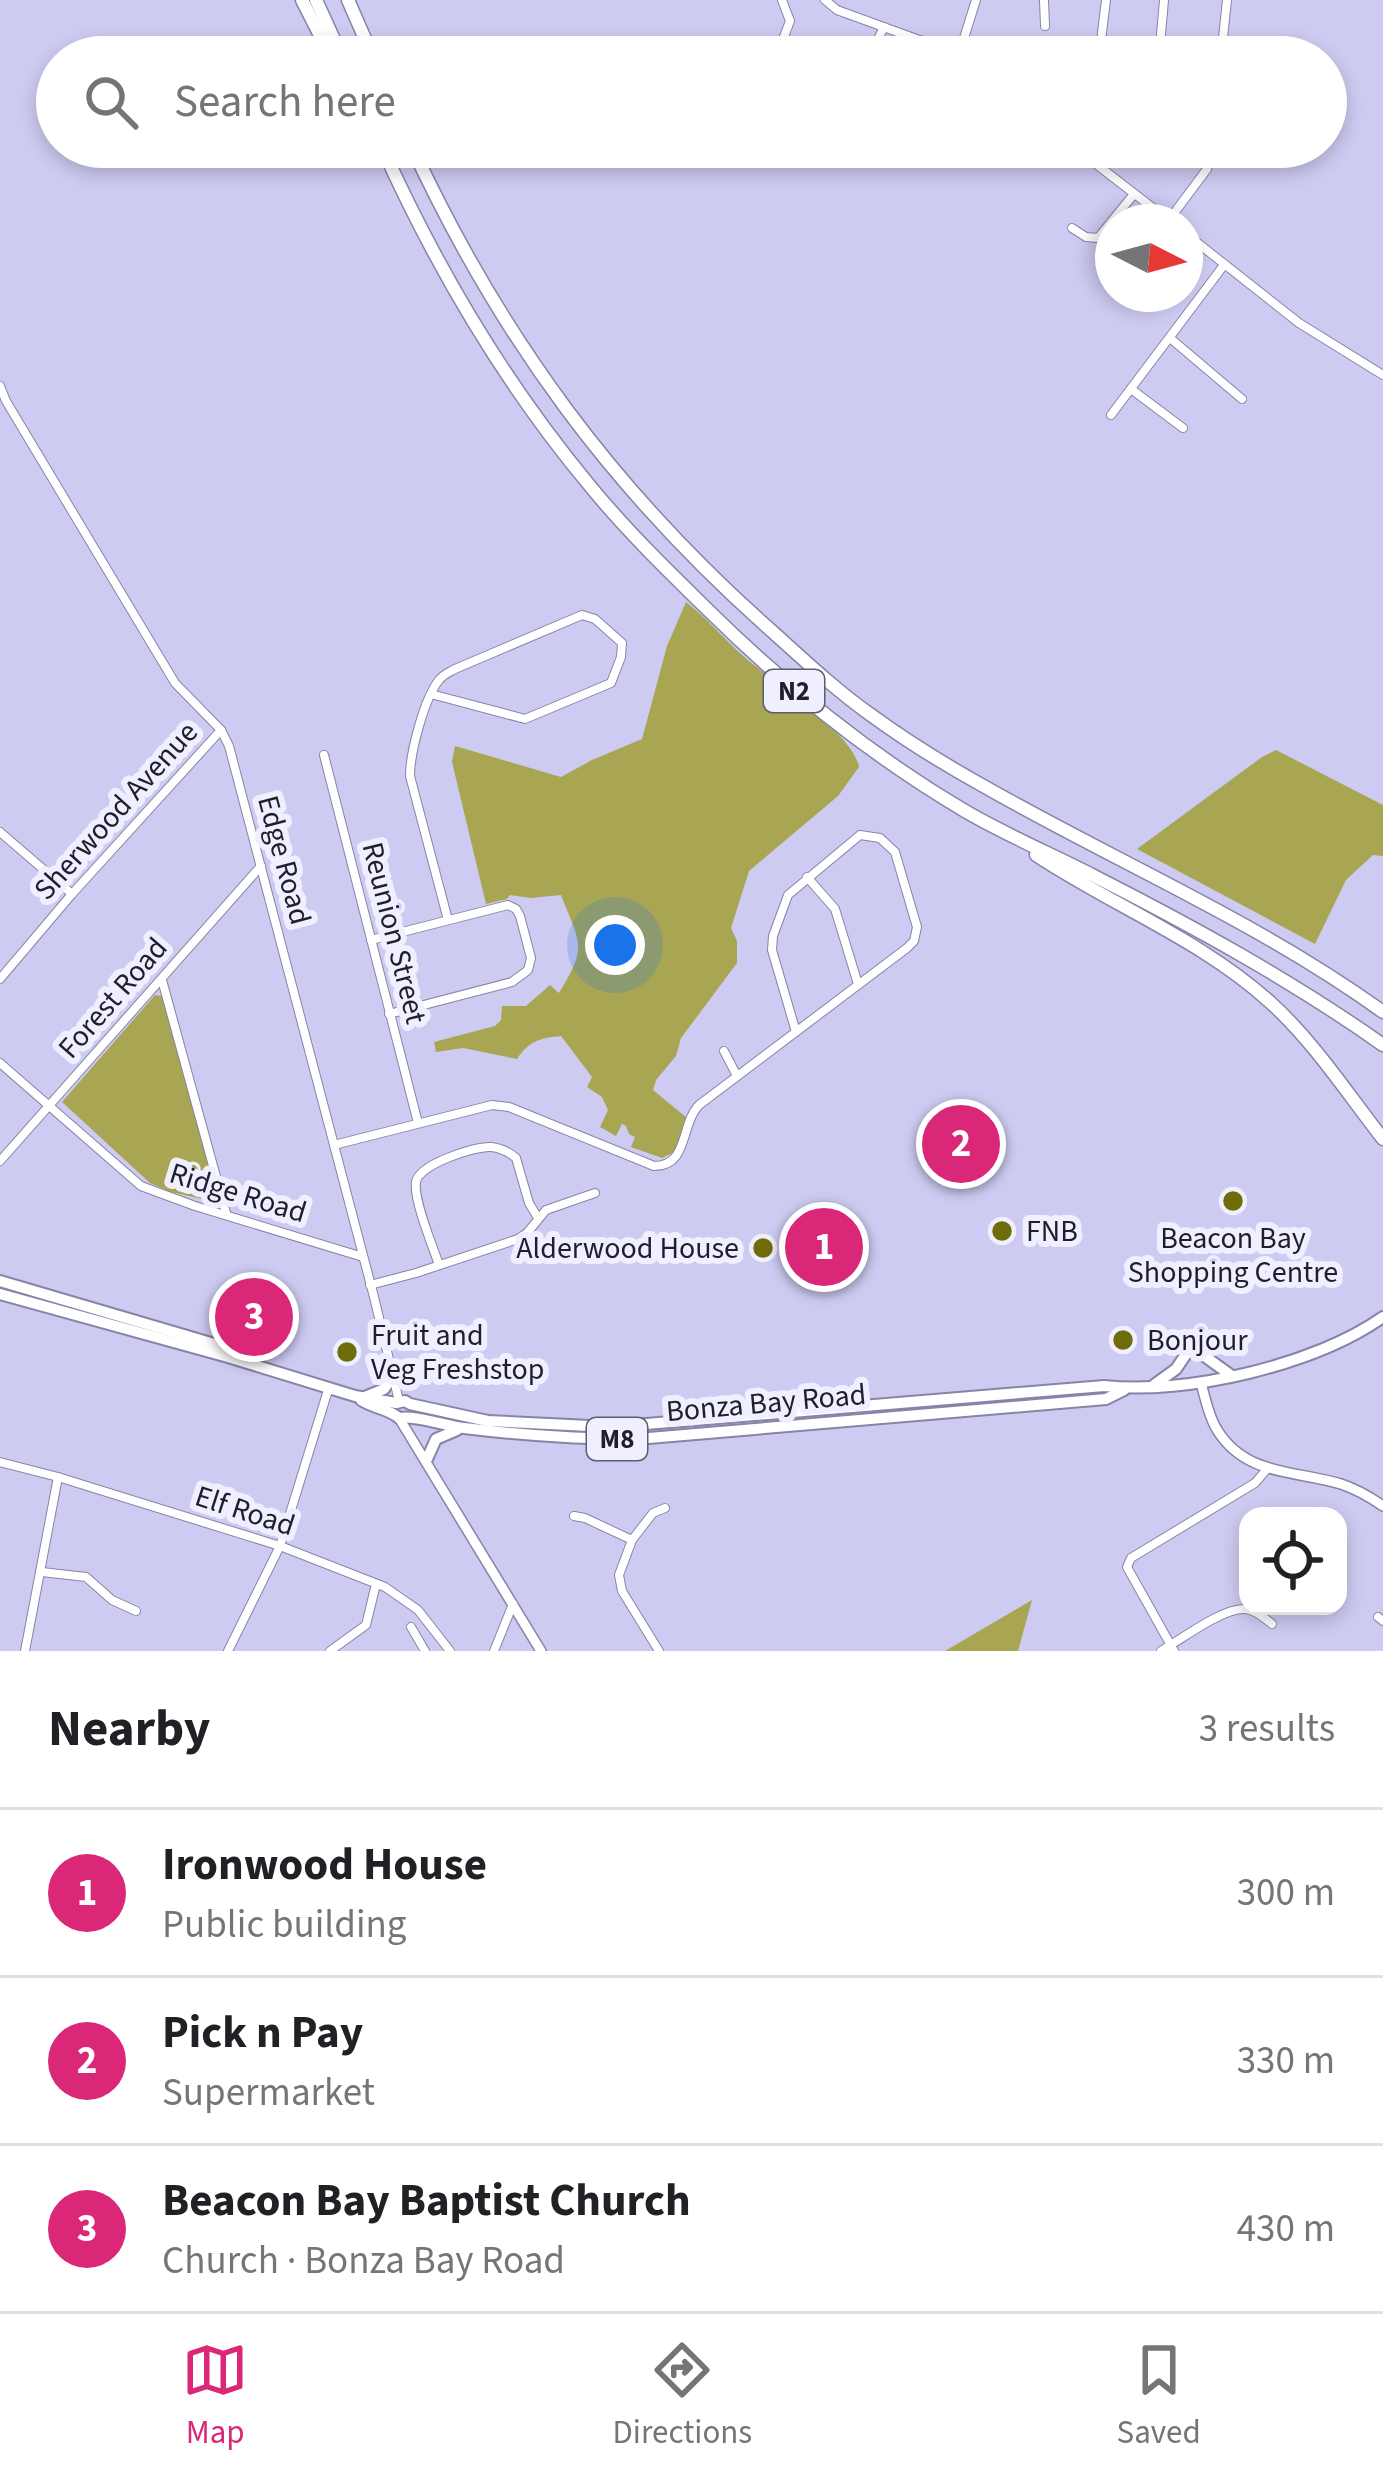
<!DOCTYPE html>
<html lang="en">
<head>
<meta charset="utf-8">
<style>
	body { margin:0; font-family:"Source Sans 3",sans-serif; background:#f6f6f6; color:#202124 }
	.controls { position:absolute; right:36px; bottom:36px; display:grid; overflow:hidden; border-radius:24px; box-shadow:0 6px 18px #0003 }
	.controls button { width:108px; height:108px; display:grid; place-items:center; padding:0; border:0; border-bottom:3px solid #e0e0e0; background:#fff; color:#202124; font:60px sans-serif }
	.compass { position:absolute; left:1095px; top:204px; width:108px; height:108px; border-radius:50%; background:#fff; box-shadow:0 6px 18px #0003; rotate:96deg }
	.you { position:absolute; left:615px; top:945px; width:42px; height:42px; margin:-30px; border:9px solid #fff; border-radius:50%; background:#1a73e8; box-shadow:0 0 0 18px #1a73e833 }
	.badge { display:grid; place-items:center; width:78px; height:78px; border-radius:50%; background:#db2777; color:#fff; font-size:39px; font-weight:700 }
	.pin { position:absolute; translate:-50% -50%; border:6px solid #fff; box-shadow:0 3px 12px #0006 }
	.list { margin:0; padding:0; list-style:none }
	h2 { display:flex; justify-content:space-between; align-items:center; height:156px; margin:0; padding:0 48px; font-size:51px }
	h2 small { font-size:39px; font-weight:400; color:#757577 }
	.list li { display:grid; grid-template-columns:78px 1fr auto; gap:36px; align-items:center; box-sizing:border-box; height:168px; padding:0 48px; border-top:3px solid #e0e0e0 }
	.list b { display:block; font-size:45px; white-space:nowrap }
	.list p { margin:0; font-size:39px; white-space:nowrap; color:#757577 }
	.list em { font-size:39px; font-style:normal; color:#757577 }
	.icon { flex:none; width:66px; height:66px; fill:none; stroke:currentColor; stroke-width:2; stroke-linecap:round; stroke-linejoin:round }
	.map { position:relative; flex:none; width:1383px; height:1651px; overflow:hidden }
	.search { position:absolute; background:#fff; box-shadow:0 6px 18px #0003; left:36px; right:36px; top:36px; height:132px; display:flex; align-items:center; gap:30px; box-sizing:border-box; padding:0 42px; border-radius:66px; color:#757577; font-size:45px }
	.sheet { height:660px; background:#fff }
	nav { display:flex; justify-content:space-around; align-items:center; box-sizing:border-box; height:168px; border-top:3px solid #e0e0e0; background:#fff; font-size:33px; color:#757577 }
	nav a { display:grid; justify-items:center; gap:6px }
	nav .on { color:#db2777 }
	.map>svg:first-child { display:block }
	.green { fill:#a8a652 }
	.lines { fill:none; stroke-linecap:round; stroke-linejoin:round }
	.minor-casing { stroke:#8684a7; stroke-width:10 }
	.tertiary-casing { stroke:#8684a7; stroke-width:12 }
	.primary-casing { stroke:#8684a7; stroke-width:14 }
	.motorway-casing { stroke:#8684a7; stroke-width:15 }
	.minor { stroke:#fff; stroke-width:8 }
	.tertiary { stroke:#fff; stroke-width:9 }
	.primary { stroke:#fff; stroke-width:10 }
	.motorway { stroke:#fff; stroke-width:12 }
	.poi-dot { fill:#6f6c0a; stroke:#efefff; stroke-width:4.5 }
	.labels { text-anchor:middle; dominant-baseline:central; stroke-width:12; stroke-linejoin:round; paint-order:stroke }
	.shield { fill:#efefff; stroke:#5d5d6b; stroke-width:3 }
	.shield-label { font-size:27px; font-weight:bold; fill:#1f1e2c }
	.street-label { font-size:30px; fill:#1f1e2c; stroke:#efefff }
	.poi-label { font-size:30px; fill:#1f1e2c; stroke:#efefff; text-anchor:start }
</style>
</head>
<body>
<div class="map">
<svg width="1383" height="1651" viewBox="0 0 1383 1651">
	<rect width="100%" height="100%" fill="#cdcbf1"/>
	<g class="green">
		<path d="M686 602C707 618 723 638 742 655 771 681 852 731 859 767L838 796 749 871 731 928 737 941V963L681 1038 676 1056 656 1080 653 1090 687 1118 676 1151 662 1158 631 1147 635 1137 629 1134 626 1126 622 1124 616 1136 600 1127 608 1110 602 1097 587 1087 592 1077 561 1036C540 1038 529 1041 517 1059L463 1048 436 1052 434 1042 495 1026 501 1020 502 1006H526L550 985 559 993C588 946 580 944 561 895L531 898 510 895 507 899 486 904 452 762 455 746 561 777 592 760 642 739 667 646Z"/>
		<polygon points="1276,750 1383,805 1383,856 1373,855 1346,880 1315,944 1137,849 1262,757"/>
		<polygon points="155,995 162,996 166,1003 217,1199 215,1202 171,1192 150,1183 62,1102"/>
		<polygon points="1032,1600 1018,1651 945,1651"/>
	</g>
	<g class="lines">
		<g class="minor-casing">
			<g id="minor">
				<polyline points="782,0 790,21 782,42 788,57"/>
				<polyline points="825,0 837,10 933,45 955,57"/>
				<polyline points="1044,0 1045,26"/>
				<polyline points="821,57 853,51 872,51 884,27"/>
				<polyline points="958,57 976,0"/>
				<polyline points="1099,57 1106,0"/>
				<polyline points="1159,57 1164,0"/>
				<polyline points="1221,57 1227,0"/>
				<polyline points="1074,147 1171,222"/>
				<polyline points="1169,220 1207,169 1213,147"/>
				<polyline points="1072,228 1086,237 1098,238 1134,194"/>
				<polyline points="1185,233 1299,323 1383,375"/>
				<polyline points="1170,338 1242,399"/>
				<polyline points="0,386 6,401 175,683 221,730 229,746 374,1297 399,1401"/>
				<polyline points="1131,389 1183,428"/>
				<polyline points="1111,415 1224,265"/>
				<path d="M431 694 525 719 611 683 621 657 622 643 595 619 582 615 455 669C448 673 444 674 439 680 424 699 410 753 410 776L448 920"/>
				<polyline points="324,755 418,1123"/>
				<polyline points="0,832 72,894"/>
				<polyline points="807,877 835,909 858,984"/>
				<polyline points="371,940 508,905 516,909 520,916 531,958 528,970 512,982 389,1014"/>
				<polyline points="0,979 72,894 221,730"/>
				<polyline points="162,980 226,1213"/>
				<polyline points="724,1051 737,1076"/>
				<polyline points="0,1063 141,1186 195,1206 363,1257"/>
				<path d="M334 1145 492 1105 509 1107 654 1166C689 1166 680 1125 699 1105L907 948 914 941 917 927 895 852 880 838 860 835 788 895 773 936 772 950 796 1032"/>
				<polyline points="0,1161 261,866"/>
				<path d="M439 1265C433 1247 413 1199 416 1182 418 1165 474 1146 491 1147 501 1148 509 1152 516 1158L529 1203 538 1218"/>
				<polyline points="370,1285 416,1273 518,1239 527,1233 546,1210 595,1193"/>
				<polyline points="0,1462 58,1477 280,1546 385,1587 418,1610 450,1651"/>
				<polyline points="574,1516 585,1518 632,1540"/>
				<polyline points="42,1572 86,1577 112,1600 136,1611"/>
				<polyline points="1378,1617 1383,1621"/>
				<polyline points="411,1627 425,1651"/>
				<polyline points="25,1651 58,1477"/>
				<polyline points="228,1651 280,1546 329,1387"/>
				<polyline points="330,1651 366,1625 376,1584"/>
				<polyline points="494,1651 513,1604"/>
				<polyline points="659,1651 622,1591 619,1575 632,1540 653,1513 665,1508"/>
				<path d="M1161 1651C1182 1639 1222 1608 1245 1609 1256 1610 1264 1618 1272 1624"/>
				<polyline points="1174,1651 1127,1567 1131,1558 1255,1483 1267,1469"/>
			</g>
		</g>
		<g class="tertiary-casing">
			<g id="tertiary">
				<path d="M1201 1383C1205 1397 1208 1414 1216 1428 1244 1476 1294 1470 1341 1484 1356 1489 1370 1497 1383 1506"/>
				<polyline points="399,1418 541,1651"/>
			</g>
		</g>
		<g class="primary-casing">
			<g id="primary">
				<polyline points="0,1281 228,1348 244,1356"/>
				<path d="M0 1294 228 1357 355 1396 396 1403 405 1401 410 1404 488 1421 610 1427 1104 1386C1187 1395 1315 1365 1383 1317"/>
				<polyline points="1196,1350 1232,1376"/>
				<polyline points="1154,1385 1176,1369 1195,1341"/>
				<polyline points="367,1396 384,1389 394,1374"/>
				<path d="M361 1400C373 1408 389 1409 399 1418 416 1415 445 1426 464 1428 521 1435 580 1439 637 1439L1106 1399 1124 1390"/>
				<polyline points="427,1459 436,1439 457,1430"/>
			</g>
		</g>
		<g class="motorway-casing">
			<g id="motorway">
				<polyline points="302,0 331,57"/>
				<polyline points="316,0 342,57"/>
				<polyline points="348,0 373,57"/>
				<path d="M382 147C436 267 505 384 590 486 626 530 667 570 708 610 786 687 870 755 965 811 1006 835 1051 854 1094 876 1194 927 1291 980 1383 1045"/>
				<path d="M412 147C501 339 615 493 774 633 805 661 837 691 871 715 908 742 947 766 987 788 1119 863 1260 923 1383 1012"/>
				<path d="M1036 855C1113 906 1202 940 1271 1003 1314 1042 1347 1093 1383 1139"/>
			</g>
		</g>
		<use href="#minor" class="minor"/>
		<use href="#tertiary" class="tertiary"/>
		<use href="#primary" class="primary"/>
		<use href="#motorway" class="motorway"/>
	</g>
	<g class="poi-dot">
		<circle cx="1233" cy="1201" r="12"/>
		<circle cx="1002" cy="1231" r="12"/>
		<circle cx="763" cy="1248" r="12"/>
		<circle cx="1123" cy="1340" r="12"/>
		<circle cx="347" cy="1352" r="12"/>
	</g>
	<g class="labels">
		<g class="shield">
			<rect x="764" y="670" width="60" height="42" rx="9"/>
			<rect x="587" y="1418" width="60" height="42" rx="9"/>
		</g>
		<g class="shield-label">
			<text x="794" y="691">N2</text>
			<text x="617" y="1439">M8</text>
		</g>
		<g class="street-label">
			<text transform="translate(116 811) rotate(-48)">Sherwood Avenue</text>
			<text transform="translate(284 860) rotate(75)">Edge Road</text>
			<text transform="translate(394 933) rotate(76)">Reunion Street</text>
			<text transform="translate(113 998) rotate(-49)">Forest Road</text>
			<text transform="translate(238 1193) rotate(17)">Ridge Road</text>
			<text transform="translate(766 1403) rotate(-5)">Bonza Bay Road</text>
			<text transform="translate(245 1511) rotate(18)">Elf Road</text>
		</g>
		<g class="poi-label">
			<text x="1026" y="1231">FNB</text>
			<text x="1233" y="1238" text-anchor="middle">Beacon Bay<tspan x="1233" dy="34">Shopping Centre</tspan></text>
			<text x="739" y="1248" text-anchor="end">Alderwood House</text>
			<text x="371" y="1335">Fruit and<tspan x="371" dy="34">Veg Freshstop</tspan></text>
			<text x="1147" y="1340">Bonjour</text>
		</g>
	</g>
</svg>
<div class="controls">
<button><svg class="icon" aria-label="locate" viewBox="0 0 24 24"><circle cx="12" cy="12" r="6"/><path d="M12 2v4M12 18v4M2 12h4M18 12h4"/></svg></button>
</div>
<svg class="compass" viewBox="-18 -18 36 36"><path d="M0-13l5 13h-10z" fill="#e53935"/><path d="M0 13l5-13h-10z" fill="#757577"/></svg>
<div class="you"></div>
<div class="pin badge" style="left:824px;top:1247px">1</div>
<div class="pin badge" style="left:961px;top:1144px">2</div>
<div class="pin badge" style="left:254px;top:1317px">3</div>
<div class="search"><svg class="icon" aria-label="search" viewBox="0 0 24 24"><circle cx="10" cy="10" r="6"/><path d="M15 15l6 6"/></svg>Search here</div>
</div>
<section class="sheet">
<h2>Nearby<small>3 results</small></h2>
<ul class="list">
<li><span class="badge">1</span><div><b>Ironwood House</b><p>Public building</p></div><em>300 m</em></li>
<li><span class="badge">2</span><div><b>Pick n Pay</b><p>Supermarket</p></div><em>330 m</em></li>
<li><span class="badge">3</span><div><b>Beacon Bay Baptist Church</b><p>Church · Bonza Bay Road</p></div><em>430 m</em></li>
</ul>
</section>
<nav>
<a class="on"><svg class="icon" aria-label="map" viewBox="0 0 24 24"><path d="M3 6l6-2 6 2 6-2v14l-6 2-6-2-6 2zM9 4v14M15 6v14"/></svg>Map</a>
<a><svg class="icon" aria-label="directions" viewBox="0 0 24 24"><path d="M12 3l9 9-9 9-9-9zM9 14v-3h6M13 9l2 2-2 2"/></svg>Directions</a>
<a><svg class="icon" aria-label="saved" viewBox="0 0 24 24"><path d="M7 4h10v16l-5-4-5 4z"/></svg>Saved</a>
</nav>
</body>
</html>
